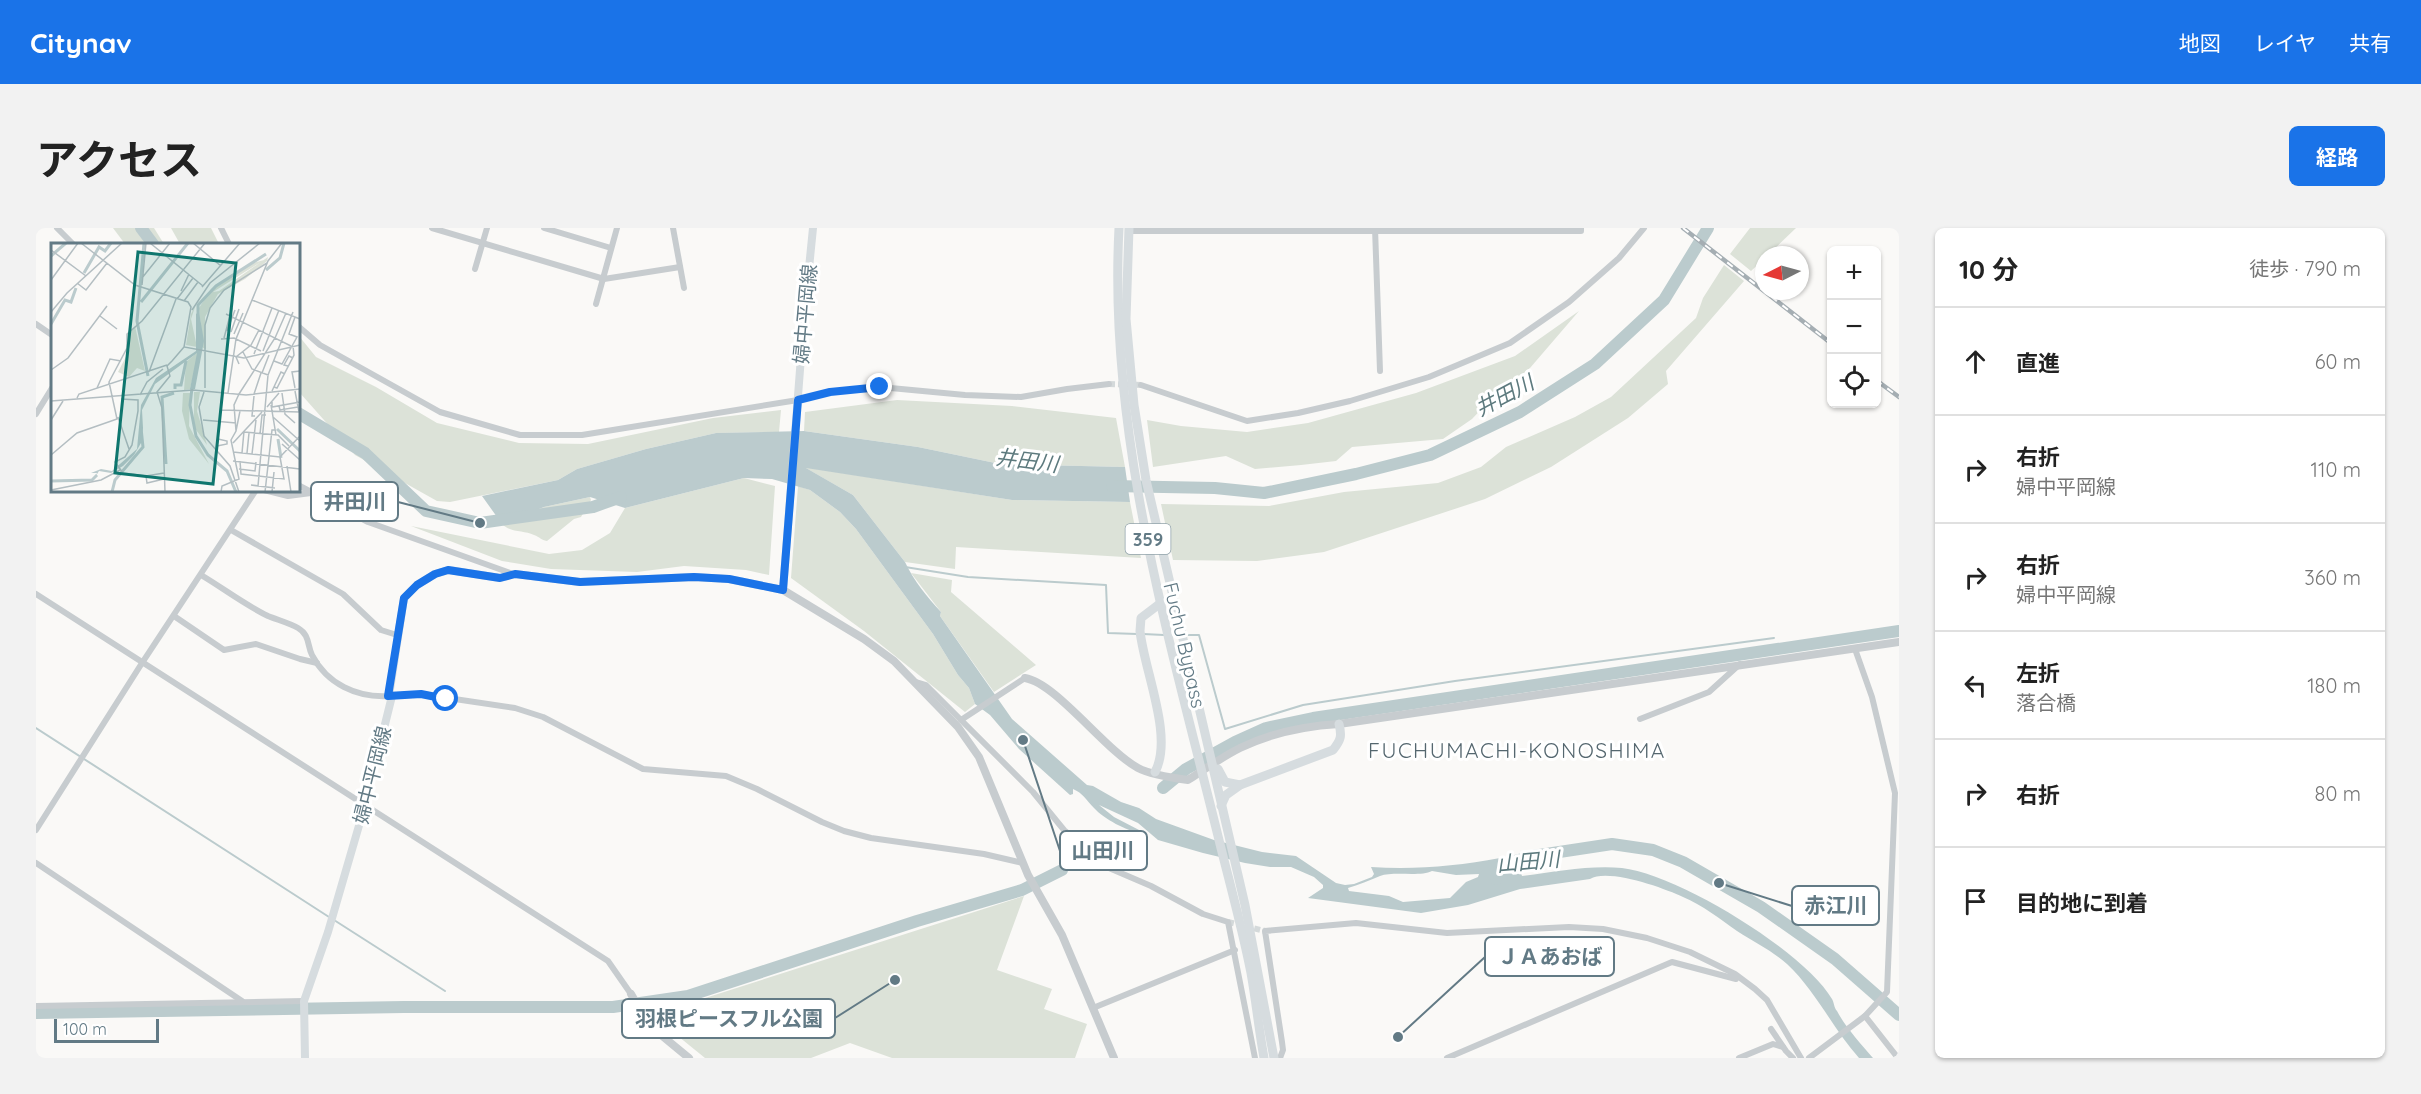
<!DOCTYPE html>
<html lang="ja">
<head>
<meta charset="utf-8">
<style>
	body { margin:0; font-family:Quicksand,"Noto Sans JP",sans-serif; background:#f2f2f2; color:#222 }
	.controls { position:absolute; right:18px; top:18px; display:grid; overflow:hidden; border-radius:9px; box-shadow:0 2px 4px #0004 }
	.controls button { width:54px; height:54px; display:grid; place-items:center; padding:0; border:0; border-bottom:2px solid #e0e0e0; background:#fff; color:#222; font:30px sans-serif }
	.compass { position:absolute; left:1719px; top:18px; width:54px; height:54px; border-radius:50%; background:#fff; box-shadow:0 2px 4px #0004; rotate:264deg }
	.scale { position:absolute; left:18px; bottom:15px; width:105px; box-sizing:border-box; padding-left:6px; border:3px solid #627a85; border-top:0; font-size:16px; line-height:21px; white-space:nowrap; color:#627a85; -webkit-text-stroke:4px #fff; paint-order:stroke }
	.stop { position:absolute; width:18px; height:18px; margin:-14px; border:4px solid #1a73e8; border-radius:50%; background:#fff }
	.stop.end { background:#1a73e8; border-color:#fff; box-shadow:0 2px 6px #0008 }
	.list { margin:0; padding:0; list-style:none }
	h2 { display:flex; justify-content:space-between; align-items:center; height:78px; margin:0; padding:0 24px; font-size:26px }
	h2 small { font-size:20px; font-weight:400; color:#767676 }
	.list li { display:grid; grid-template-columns:39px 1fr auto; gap:18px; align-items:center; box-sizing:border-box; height:108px; padding:0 24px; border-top:2px solid #e0e0e0 }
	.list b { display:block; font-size:22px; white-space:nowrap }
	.list p { margin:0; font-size:20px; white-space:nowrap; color:#767676 }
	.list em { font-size:20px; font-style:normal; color:#767676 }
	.icon { flex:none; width:33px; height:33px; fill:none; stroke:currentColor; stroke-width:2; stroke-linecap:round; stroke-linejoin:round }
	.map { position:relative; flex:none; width:1863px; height:830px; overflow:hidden; border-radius:9px }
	header { display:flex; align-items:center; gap:36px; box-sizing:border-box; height:84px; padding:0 30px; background:#1a73e8; color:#fff }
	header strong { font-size:28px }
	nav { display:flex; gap:33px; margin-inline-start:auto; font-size:21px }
	.intro { display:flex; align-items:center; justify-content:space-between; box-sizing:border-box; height:144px; padding:0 36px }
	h1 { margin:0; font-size:42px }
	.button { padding:15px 27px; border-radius:9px; background:#1a73e8; color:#fff; font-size:21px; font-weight:700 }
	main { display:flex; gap:36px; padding:0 36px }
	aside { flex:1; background:#fff; border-radius:9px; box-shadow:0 2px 4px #0004 }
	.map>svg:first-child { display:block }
	.green { fill:#dce2d8 }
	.water { fill:#bbcbcd; fill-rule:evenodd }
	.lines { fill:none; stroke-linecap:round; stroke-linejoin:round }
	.stream { stroke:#bbcbcd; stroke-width:2 }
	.river { stroke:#bbcbcd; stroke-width:12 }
	.minor-tunnel { stroke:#d4d9da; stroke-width:6; stroke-dasharray:6 3; stroke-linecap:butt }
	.minor { stroke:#c7cccf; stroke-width:6 }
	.tertiary { stroke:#c7cccf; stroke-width:8 }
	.secondary { stroke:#d6dcdf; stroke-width:8 }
	.trunk { stroke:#d6dcdf; stroke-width:9 }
	.rail-casing { stroke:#a5aeb3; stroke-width:4.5 }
	.rail { stroke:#fff; stroke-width:2; stroke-dasharray:7; stroke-linecap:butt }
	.route { stroke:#1a73e8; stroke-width:8 }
	.labels { text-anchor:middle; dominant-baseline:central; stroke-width:6; stroke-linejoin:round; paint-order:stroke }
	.shield { fill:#fff; stroke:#91a2aa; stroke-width:1.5 }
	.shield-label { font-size:18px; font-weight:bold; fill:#627a85 }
	.street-label { font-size:20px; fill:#627a85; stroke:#fff }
	.water-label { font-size:21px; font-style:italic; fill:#5d7a7e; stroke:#fff }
	.neighbourhood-label { font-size:21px; letter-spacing:1.5px; fill:#55676f; stroke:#fff }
	.inset-river { fill:none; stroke:#bbcbcd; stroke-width:3 }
	.inset-road { fill:none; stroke:#b4bec2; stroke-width:1.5 }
	.view { fill:#0f766e; fill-opacity:0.15; stroke:#0f766e; stroke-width:3 }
	.inset-edge { fill:none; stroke:#627a85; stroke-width:3 }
	.leader { fill:none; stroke:#627a85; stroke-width:2 }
	.callout-dot { fill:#627a85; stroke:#fff; stroke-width:2 }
	.callout { fill:#fff; stroke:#627a85; stroke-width:2 }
	.callout-label { font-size:21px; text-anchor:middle; font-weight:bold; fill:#627a85 }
</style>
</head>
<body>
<header>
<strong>Citynav</strong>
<nav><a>地図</a><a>レイヤ</a><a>共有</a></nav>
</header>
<div class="intro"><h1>アクセス</h1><a class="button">経路</a></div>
<main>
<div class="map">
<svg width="1863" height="830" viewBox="0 0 1863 830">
	<rect width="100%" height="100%" fill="#faf9f7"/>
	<g class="green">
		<polygon points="77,0 118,0 128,16 89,16"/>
		<polygon points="135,0 175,0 183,16 144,16"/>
		<polygon points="1714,0 1760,0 1732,27 1728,27 1728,31 1715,43 1694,26"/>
		<polygon points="1688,37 1708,53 1630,143 1632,156 1592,190 1515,239 1449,271 1288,324 1221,333 1137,332 1125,276 1233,278 1308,264 1402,255 1445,239 1470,219 1539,189 1575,169 1660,90 1667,70"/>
		<polygon points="1543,83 1494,140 1456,170 1436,191 1407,211 1316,219 1300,233 1265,237 1219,241 1190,228 1117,239 1111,192 1145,198 1211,204 1272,195 1380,165 1479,128"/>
		<polygon points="263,108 280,129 340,159 401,195 483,215 552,216 677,190 745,182 743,204 680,205 610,221 541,241 522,252 414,274 401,273 319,227 264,165 263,162"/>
		<polygon points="861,172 976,178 1080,190 1089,239 964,236 882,219 768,203 769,184"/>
		<polygon points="768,239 976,272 1094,274 1105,330 920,319 919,341 869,334 817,267"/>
		<polygon points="708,250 739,258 733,347 710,342 648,338 601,344 515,341 466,333 375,298 513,326 546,322 574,305 589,280"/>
		<polygon points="762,258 774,262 804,284 820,301 897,406 922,447 933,460 939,476 929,484 828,403 755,350"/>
		<path d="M554 269 555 272 545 289 538 291 511 313C505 312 504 309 498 307 488 302 475 305 466 296L508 279Z"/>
		<polygon points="875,345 916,352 915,364 1000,437 958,464 904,388 905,384"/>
		<polygon points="988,668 961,742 1016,761 1008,781 1051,796 1039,830 856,830 814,815 775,830 669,830 616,787"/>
	</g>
	<path class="water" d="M768 203 882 219 964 236 1089 239 1094 274 976 272 770 240 817 267 869 334C878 353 891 369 905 384L904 388 976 491 1051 557 1057 558 1085 574 1103 580 1120 591 1178 612 1226 624 1260 628 1300 655 1309 657 1318 656 1336 649 1338 646 1335 639C1379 642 1421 638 1464 630L1466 642 1485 645 1486 648C1519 644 1553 637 1586 640 1641 646 1768 723 1796 771 1798 774 1798 780 1801 783 1810 800 1825 816 1837 830H1823C1797 801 1780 763 1751 736 1735 722 1718 714 1701 703 1684 691 1666 677 1647 669 1628 660 1572 640 1554 651L1484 661 1432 677 1385 685 1272 670 1287 660V657L1278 649 1255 639H1234L1209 635 1167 625 1122 612 1102 595 1063 577 1078 589 1105 603 1104 605C1091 603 1068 591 1058 580 1050 572 1047 565 1037 561V566L1034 567 983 521 954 487 939 476 933 460 922 447 897 406 820 301 804 284 774 262 736 251 708 250 589 280 554 269 508 279 466 296 446 268 522 252 541 241 610 221 680 205ZM1396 643 1420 647 1443 646 1442 649 1430 654 1414 670 1367 674 1353 668 1313 663 1312 660C1322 657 1334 652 1344 648 1357 643 1385 649 1396 643Z"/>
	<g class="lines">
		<g class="stream">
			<polyline points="869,339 932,349 1070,357 1072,405 1101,406"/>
			<polyline points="1107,406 1128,407"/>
			<polyline points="1149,407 1163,407 1189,501 1267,477 1419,453 1738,410"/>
			<polyline points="0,500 293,689"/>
			<polyline points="298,692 409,763"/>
		</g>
		<g class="river">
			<polyline points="105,0 117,16"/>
			<polyline points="262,185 329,225 390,283 444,295 557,279 585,269"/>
			<polyline points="1076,258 1179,260 1228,265 1320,246 1394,227 1484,184 1559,136 1628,72 1672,0"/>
			<polyline points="1127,560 1150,541 1199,514 1230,500 1277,490 1863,403"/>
			<polyline points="1460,651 1465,637 1497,628 1576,616 1617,622 1647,634 1725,679 1799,731 1863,787"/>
			<polyline points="0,785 368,779 577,779 652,768 881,693 986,662 1026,642"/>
		</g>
		<g class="minor-tunnel">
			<polyline points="1073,156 1105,157"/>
			<polyline points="1192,694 1229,703"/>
		</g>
		<g class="minor">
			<polyline points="21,0 37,16"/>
			<polyline points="185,0 193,16"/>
			<polyline points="396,0 568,51 644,39"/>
			<polyline points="508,0 575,20"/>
			<polyline points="637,0 648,60"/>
			<polyline points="1339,0 1344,143"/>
			<polyline points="1093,3 1545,3 1545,0"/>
			<polyline points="439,41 451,0"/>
			<polyline points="560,76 581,0"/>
			<polyline points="0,96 16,107"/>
			<polyline points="262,98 284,117 404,184 484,207 546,207 762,172 794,164 844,159 929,167 985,169 1031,161 1073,156"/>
			<polyline points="1105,157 1211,193 1262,185 1314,173 1393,149 1474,115 1533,74 1583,30 1608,0"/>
			<polyline points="0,186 16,160"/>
			<polyline points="262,257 332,294 477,346"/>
			<polyline points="228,262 252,268 275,265"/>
			<polyline points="195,302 307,366 345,402 361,407"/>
			<path d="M165 347C187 360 209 377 232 388 242 392 253 395 262 400 274 407 271 417 276 427 291 456 321 470 353 468"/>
			<polyline points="0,366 572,733 595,766"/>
			<polyline points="138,388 188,422 220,416 264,431 281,435"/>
			<polyline points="880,454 890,457 925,492 989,450"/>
			<polyline points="356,468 385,466 479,480 507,489 607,541 690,548 721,561 786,594 808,603 835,610 948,626 987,635"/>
			<polyline points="1604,491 1673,464 1704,436"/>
			<polyline points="925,492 997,564 1028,602 1073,640 1115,658 1167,686 1192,694 1219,830"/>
			<polyline points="0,602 106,435 220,262"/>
			<polyline points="0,635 206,773"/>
			<polyline points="0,778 268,773"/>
			<polyline points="1057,780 1199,722"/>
			<polyline points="1829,788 1862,830"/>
			<polyline points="1735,801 1750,823 1757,830"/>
			<polyline points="1244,830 1247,822 1246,814 1229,703 1320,695 1411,705 1533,699 1567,701 1611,710 1654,724 1699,746 1719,761 1731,772 1765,830"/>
			<polyline points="1411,830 1636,734 1700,751"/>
			<polyline points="1703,830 1737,816 1747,819"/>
			<polyline points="1773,830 1829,788 1851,764 1859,565 1836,469 1819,421"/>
		</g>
		<g class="tertiary">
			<polyline points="747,362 828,411 858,433 922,499 943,529 992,647 1026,707 1078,830"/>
			<path d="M989 450C1020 455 1069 522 1102 540 1115 547 1137 550 1152 552 1169 541 1186 529 1204 520 1235 505 1269 498 1303 496L1863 414"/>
			<polyline points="595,766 613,797 653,830"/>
		</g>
		<polyline class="secondary" points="269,830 268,773 292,704 329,577 356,468 353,468 368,370 381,357 399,346 413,342 464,350 479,346 544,354 658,349 693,351 747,362 768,90 777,0"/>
		<g class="trunk">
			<path d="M1083 0C1072 207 1133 409 1182 608 1193 653 1206 699 1215 745 1220 773 1223 802 1228 830"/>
			<polyline points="1093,0 1090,91 1098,177 1110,252 1209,677 1238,830"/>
			<polyline points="1182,541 1189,554 1204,557"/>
			<path d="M1119 544C1138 509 1108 442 1104 403L1105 390 1126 374"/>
			<path d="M1185 578 1190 567 1204 557 1297 522C1305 512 1306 508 1303 496"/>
		</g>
		<g class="rail-casing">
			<g id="rail">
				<polyline points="1647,0 1796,116"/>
				<polyline points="1840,152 1863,169"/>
			</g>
		</g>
		<use href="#rail" class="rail"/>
	</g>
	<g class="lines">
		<polyline class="route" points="410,471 385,466 352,468 368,370 381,357 399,346 412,342 464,350 479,346 544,354 658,349 693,351 747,362 762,172 794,164 844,159"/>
	</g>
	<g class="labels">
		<rect class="shield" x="1089.5" y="296" width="45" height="30" rx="4.5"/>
		<g class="shield-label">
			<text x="1112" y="311">359</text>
		</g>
		<g class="street-label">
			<text transform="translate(769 86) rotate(-85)">婦中平岡線</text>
			<text transform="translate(1149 417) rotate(77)">Fuchu Bypass</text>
			<text transform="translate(336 547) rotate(-76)">婦中平岡線</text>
		</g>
		<g class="water-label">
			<text transform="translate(1468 167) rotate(-28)">井田川</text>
			<text transform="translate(991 232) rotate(7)">井田川</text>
			<text transform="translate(1492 633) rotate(-5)">山田川</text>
		</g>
		<g class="neighbourhood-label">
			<text x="1481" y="522">FUCHUMACHI-KONOSHIMA</text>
		</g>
	</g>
	<g transform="translate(15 15)">
		<rect width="249" height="249" fill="#faf9f7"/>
		<path d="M217 14 216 18 194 36 167 51 154 74 155 106 152 105 148 65 160 46 198 21 213 17 162 49 168 48ZM145 61 140 76 146 104 135 102 140 71ZM84 83 94 128 86 125 78 134 67 129 79 106 76 91ZM148 108 139 146 133 147 135 119ZM143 149H149L146 168 156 202 143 184ZM132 150H139L138 183 158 221 138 196 131 168Z" fill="#dce2d8"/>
		<path d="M148 69 153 98 144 146H139L146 110 104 141 91 167 92 185 90 200 83 212 72 223 60 230 48 228 43 236 46 230H40L50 226 61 228 86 206 90 162 105 135 145 108V71Z" fill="#bbcbcd"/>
		<path class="inset-river" d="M93 0 86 78 97 133M0 13 15 0M215 27 229 15 233 0M33 30 48 4 54 8 60 0M90 59 137 0M0 81 14 57 20 59 25 45M147 88V62L165 43 215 11M141 145 139 162 145 193 157 212 176 228 185 249M124 146V142H130L135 118M226 186 249 208M227 196 230 215M115 221 111 154 123 150M0 238 41 237 46 232M61 249 64 237 92 204 90 185"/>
		<path class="inset-road" d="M30 0 84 42 137 59 140 64 133 104 193 115 249 102M99 0 152 43M142 0 170 23M0 7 35 33M91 35 119 0M0 37 27 0M26 40 35 47 56 20M91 42 95 0M151 44 189 0M130 48 138 31M126 56 142 35M201 57 249 76M133 58 147 39M141 67 159 40 209 0M0 69 16 50 71 0M175 71 240 103M49 73 66 86M176 88 184 67M180 89 188 66M183 91 192 70M173 95 181 65M170 96 183 95 210 108M212 108 228 67M192 109 201 126 217 132 242 69M203 111 221 65M121 118 133 104M223 118 231 121 246 94 238 91 244 74M188 121 185 114 200 102 208 87M237 123 233 122 238 113 242 115M0 127 17 115 56 63M98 129 125 56M211 130 218 112M223 144 226 145 243 112 242 103M46 145 59 116 70 118M154 145V82L159 65 173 47 216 20M244 145 241 129 249 128M221 148 230 129 234 131M244 148 248 169M153 149 148 164 153 193 179 223 188 249M177 150 185 96 217 18 231 0M231 150 234 171 244 180M188 151 224 95 235 70M203 151 210 130M89 152 96 139 112 126M203 153 201 173H204M26 155 28 151 116 122M70 156 87 157V168L81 202 74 214 64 219 72 230 95 233 113 230M0 158 142 147 195 152 249 146M221 159V164L249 159M220 162 225 192M228 163 229 167 247 164M216 164 228 150M170 167 249 169M67 174 78 206M222 174 249 198M0 177 12 158M152 177 185 180M185 188 189 168M193 189 227 192 238 203M209 191 211 172H215M167 196 176 198V201L166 203 171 151M182 200 211 169M231 201 249 217M182 209 229 214 249 193M191 210 193 188M196 210 198 190M201 211 205 177M0 212 26 190 66 176 58 139 76 105V91L91 78 154 0M182 218 249 226M189 218 190 231 233 236 229 214M236 223 240 249M188 226 204 228 205 219M95 233 96 240 113 236M200 242 224 245M207 243 217 132M0 247 50 237 69 227M114 249 111 165 106 149 119 133 116 123 121 118M170 249 171 243 188 236 180 197 185 188 183 162 188 151M214 249 221 187H224M221 249 223 229"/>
		<path class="view" d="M87 9 185 20 162 241 64 230Z"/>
		<rect width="249" height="249" class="inset-edge"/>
	</g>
	<path class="leader" d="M444 295L362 274M987 512L1024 623M1683 655L1756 678M1362 809L1449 729M859 752L799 790"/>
	<g class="callout-dot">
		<circle cx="444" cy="295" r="6"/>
		<circle cx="987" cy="512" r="6"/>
		<circle cx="1683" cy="655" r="6"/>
		<circle cx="1362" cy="809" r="6"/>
		<circle cx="859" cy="752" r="6"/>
	</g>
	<g class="callout">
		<rect x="275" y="254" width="87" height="39" rx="6"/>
		<rect x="1024" y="603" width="87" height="39" rx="6"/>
		<rect x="1756" y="658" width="87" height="39" rx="6"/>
		<rect x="1449" y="709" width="129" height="39" rx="6"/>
		<rect x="586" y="771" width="213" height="39" rx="6"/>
	</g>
	<g class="callout-label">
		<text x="319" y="281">井田川</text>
		<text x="1067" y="630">山田川</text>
		<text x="1800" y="685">赤江川</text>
		<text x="1514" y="736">ＪＡあおば</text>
		<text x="693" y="798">羽根ピースフル公園</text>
	</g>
</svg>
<div class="controls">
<button>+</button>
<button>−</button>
<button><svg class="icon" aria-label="locate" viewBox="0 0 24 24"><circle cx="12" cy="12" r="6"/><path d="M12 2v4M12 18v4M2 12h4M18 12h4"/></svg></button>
</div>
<svg class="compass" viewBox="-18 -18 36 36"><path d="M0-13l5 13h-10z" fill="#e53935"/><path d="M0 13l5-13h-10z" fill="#767676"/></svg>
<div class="scale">100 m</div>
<div class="stop" style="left:410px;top:471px"></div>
<div class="stop end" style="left:844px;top:159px"></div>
</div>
<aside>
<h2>10 分<small>徒歩 · 790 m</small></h2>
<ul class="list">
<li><svg class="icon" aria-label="ahead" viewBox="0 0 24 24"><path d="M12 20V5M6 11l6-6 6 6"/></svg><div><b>直進</b></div><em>60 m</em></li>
<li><svg class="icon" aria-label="right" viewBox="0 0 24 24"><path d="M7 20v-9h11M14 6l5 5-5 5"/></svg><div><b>右折</b><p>婦中平岡線</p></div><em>110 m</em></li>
<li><svg class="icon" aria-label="right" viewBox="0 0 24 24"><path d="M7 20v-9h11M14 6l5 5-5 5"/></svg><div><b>右折</b><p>婦中平岡線</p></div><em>360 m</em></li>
<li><svg class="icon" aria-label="left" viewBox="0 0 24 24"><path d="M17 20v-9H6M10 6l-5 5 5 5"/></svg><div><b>左折</b><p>落合橋</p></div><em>180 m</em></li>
<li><svg class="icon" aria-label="right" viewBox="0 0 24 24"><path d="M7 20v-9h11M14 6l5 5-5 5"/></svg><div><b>右折</b></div><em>80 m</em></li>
<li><svg class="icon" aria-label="arrive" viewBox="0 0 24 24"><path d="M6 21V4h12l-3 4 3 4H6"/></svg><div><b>目的地に到着</b></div></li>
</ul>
</aside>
</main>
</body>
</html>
